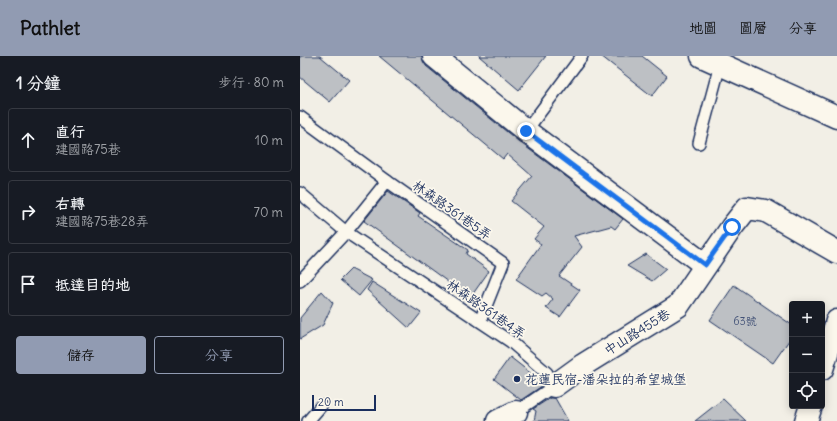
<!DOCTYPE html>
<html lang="zh-TW">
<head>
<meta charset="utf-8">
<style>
	body { margin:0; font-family:Delius,"LXGW WenKai TC",sans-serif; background:#242831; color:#f1f3f6 }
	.controls { position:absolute; right:12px; bottom:12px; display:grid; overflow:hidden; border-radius:4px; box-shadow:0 2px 10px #0003 }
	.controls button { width:36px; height:36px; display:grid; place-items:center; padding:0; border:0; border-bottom:1px solid #363941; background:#171b24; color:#f1f3f6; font:20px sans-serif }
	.scale { position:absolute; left:12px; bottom:10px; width:64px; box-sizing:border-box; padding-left:4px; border:2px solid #1b2f5e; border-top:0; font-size:11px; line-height:14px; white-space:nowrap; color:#1b2f5e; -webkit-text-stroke:3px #fbf7ec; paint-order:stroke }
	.stop { position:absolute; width:12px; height:12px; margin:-9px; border:3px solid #1a73e8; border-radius:50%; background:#fff }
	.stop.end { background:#1a73e8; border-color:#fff; box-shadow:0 1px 4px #0008 }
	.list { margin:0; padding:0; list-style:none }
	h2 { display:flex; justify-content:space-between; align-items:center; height:52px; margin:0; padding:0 16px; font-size:17px }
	h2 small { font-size:13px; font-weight:400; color:#9ea1a6 }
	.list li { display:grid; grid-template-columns:26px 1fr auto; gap:12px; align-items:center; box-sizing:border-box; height:64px; margin:0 8px 8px; padding:0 8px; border:1px solid #363941; border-radius:4px }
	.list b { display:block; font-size:15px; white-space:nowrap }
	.list p { margin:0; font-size:13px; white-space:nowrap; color:#9ea1a6 }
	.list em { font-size:13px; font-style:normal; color:#9ea1a6 }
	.actions { display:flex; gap:8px; padding:12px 16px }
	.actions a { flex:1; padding:9px 0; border:1px solid #919bb2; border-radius:4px; text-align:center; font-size:14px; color:#919bb2 }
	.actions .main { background:#919bb2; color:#111 }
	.icon { flex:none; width:22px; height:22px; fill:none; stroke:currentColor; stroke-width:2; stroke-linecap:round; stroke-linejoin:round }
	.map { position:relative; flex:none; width:537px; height:365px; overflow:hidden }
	header { display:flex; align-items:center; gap:24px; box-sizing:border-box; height:56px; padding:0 20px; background:#919bb2; color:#111 }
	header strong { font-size:19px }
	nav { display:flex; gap:22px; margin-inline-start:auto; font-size:14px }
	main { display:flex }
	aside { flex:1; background:#171b24 }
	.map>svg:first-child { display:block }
	.building { fill:#bdc0c4; stroke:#1b2f5e }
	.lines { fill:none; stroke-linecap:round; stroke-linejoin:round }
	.lane-casing { stroke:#1b2f5e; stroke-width:14 }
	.street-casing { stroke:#1b2f5e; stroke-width:25 }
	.secondary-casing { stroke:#1b2f5e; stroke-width:25 }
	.lane { stroke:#fbf7ec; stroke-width:11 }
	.street { stroke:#fbf7ec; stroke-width:22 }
	.secondary { stroke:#fbf7ec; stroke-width:22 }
	.route { stroke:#1a73e8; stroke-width:5 }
	.poi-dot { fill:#1b2f5e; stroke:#fbf7ec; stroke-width:1.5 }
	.labels { text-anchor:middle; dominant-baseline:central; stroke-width:3.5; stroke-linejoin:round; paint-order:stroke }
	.number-label { font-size:11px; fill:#445378 }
	.street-label { font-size:13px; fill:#1b2f5e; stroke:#fbf7ec }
	.poi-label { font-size:13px; fill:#1b2f5e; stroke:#fbf7ec; text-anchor:start }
</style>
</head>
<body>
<header>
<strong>Pathlet</strong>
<nav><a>地圖</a><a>圖層</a><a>分享</a></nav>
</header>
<main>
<aside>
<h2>1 分鐘<small>步行 · 80 m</small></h2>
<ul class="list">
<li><svg class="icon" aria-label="ahead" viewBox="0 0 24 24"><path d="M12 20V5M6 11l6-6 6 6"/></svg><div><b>直行</b><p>建國路75巷</p></div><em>10 m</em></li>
<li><svg class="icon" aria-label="right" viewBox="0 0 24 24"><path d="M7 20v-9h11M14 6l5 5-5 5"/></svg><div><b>右轉</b><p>建國路75巷28弄</p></div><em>70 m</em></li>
<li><svg class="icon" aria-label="arrive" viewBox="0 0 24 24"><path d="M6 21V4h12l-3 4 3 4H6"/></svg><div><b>抵達目的地</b></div></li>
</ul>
<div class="actions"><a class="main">儲存</a><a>分享</a></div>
</aside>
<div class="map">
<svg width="537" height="365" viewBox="0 0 537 365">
	<rect width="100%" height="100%" fill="#f2efe6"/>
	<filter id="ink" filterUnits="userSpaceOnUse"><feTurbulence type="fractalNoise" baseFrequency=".025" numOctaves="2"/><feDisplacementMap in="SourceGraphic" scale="8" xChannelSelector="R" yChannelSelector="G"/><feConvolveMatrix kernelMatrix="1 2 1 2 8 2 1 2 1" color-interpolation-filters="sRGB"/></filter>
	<g filter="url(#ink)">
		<g class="building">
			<polygon points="0,0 20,0 49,24 30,46 0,21"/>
			<polygon points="79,0 122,0 126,10 218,85 323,163 315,173 311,170 274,180 282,191 259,220 280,234 260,261 246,252 253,243 246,237 242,240 216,223 241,188 234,183 244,171 211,145 232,120 207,98 203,103"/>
			<polygon points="179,0 246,0 219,34"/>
			<polygon points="301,0 342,0 367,20 352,40"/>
			<polygon points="88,135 120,157 118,160 168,194 166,198 189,215 170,242 64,165"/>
			<polygon points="346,198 366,213 352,225 327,210"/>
			<polygon points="51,213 72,224 59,240 40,224"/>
			<polygon points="72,226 121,257 109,272 67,234"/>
			<polygon points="434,229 492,269 492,280 473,307 410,264"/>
			<polygon points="22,235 33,247 23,269 0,283 0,262"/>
			<polygon points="210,301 242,326 242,330 221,344 194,323"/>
			<polygon points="250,342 255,342 268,365 234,365 236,355 233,353"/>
			<polygon points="423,343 446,365 395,365"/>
		</g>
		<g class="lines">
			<g class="lane-casing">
				<g id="lane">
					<polyline points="0,61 87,125"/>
					<polyline points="226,75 282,0"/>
					<polyline points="399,87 421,5"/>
					<polyline points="0,137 46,176 211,286 247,317 254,330 216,356 218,359"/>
					<polyline points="0,225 46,176 87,125 203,207 180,265"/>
					<polyline points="8,365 21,350"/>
				</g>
			</g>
			<g class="street-casing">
				<g id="street">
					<polyline points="134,0 226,75 405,209"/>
					<polyline points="402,0 537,61"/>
					<polyline points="254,330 283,309 378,250 432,171 447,152 466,155 537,196"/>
					<polyline points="198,365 216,356"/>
				</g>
			</g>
			<g class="secondary-casing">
				<g id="secondary">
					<polyline points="522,313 537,265"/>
					<polyline points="506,365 511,350"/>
				</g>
			</g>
			<use href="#lane" class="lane"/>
			<use href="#street" class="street"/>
			<use href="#secondary" class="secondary"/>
		</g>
	</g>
	<g class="lines" filter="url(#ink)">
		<polyline class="route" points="226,75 405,209 432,171"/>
	</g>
	<circle class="poi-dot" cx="217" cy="323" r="4"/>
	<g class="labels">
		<g class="number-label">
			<text x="445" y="265">63號</text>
		</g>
		<g class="street-label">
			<text transform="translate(152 154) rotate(35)">林森路361巷5弄</text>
			<text transform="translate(186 253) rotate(35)">林森路361巷4弄</text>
			<text transform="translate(337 276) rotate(-32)">中山路455巷</text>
		</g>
		<g class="poi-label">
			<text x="225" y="323">花蓮民宿-潘朵拉的希望城堡</text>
		</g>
	</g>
</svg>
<div class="controls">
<button>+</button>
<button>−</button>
<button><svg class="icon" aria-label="locate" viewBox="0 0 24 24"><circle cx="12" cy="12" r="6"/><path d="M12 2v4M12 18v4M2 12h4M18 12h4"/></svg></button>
</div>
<div class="scale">20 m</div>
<div class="stop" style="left:432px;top:171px"></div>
<div class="stop end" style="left:226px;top:75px"></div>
</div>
</main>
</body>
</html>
